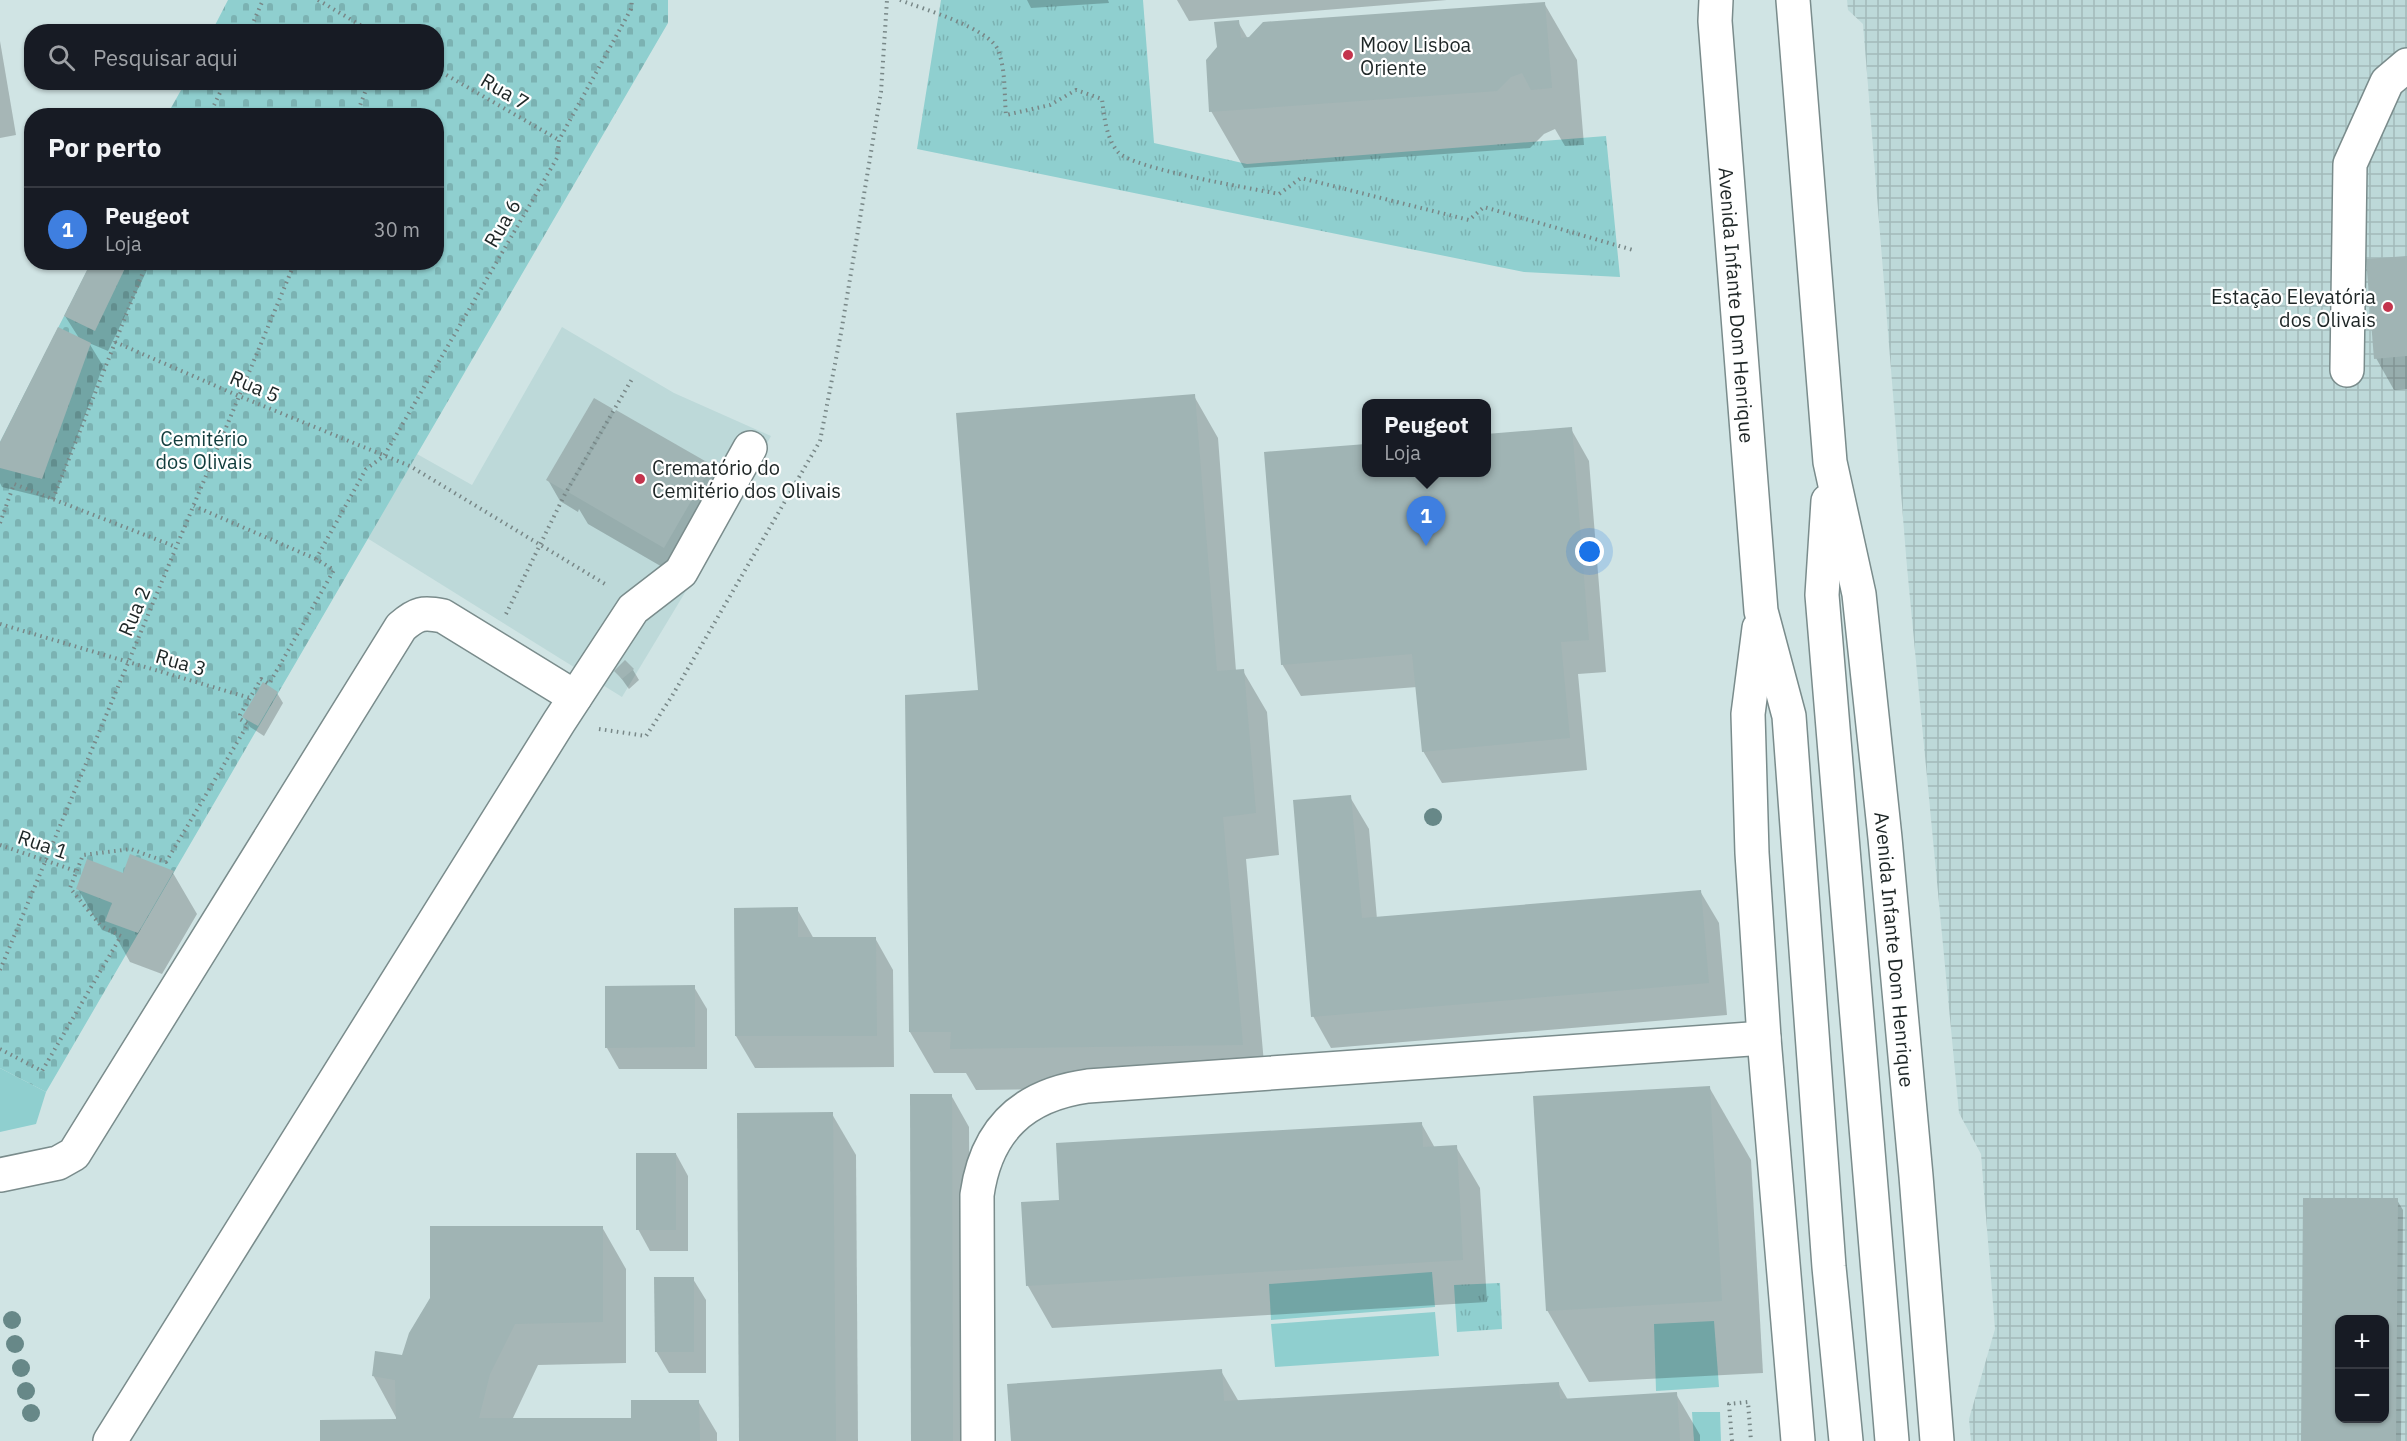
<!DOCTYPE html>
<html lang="pt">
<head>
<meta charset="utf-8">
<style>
	body { margin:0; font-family:"IBM Plex Sans",sans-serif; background:#242831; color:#f1f3f6 }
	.controls { position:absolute; right:18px; bottom:18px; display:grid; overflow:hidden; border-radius:12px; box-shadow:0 2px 4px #0004 }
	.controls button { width:54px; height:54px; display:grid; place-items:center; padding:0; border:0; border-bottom:2px solid #363941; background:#171b24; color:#f1f3f6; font:30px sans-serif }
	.you { position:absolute; left:1590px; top:552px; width:21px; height:21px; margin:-15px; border:4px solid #fff; border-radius:50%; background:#1a73e8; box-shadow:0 0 0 9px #1a73e833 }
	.badge { display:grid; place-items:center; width:39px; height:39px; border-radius:50%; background:#0f766e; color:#fff; font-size:20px; font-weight:700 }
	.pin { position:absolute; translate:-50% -50px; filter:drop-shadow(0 2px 3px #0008) }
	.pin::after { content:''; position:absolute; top:32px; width:21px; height:18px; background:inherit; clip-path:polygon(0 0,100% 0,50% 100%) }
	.popup { position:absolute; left:1362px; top:399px; width:129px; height:78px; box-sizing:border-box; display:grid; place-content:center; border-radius:12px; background:#171b24; filter:drop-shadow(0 2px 4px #0005); font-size:20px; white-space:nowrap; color:#9ea1a6 }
	.popup b { font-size:22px; color:#f1f3f6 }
	.popup::after { content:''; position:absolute; left:50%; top:100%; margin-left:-12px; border:12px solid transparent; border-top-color:#171b24 }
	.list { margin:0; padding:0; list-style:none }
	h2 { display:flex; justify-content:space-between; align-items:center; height:78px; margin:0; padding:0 24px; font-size:26px }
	h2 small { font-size:20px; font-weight:400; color:#9ea1a6 }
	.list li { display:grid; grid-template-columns:39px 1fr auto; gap:18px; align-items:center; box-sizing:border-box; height:84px; padding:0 24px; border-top:2px solid #363941 }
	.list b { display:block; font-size:22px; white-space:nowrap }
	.list p { margin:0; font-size:20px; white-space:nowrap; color:#9ea1a6 }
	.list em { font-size:20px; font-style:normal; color:#9ea1a6 }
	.icon { flex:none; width:33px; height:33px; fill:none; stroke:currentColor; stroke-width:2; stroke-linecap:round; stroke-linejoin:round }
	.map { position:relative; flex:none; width:2407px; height:1441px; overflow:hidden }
	.search { position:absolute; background:#171b24; box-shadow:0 2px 4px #0004; left:24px; top:24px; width:420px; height:66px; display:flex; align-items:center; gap:15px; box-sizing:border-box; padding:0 21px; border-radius:24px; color:#9ea1a6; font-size:22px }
	.panel { position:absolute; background:#171b24; box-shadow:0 2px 4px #0004; left:24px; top:108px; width:420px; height:162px; border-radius:24px }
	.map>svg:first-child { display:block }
	.built { fill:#bdd9d9 }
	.industrial { fill:url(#industrial-grid); fill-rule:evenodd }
	.grass { fill:#8fcfcf }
	.cemetery { fill:url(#cemetery-stones) }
	.park { fill:url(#park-tufts) }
	.shadow { fill:#0003; fill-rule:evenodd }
	.building { fill:#a0b4b4; fill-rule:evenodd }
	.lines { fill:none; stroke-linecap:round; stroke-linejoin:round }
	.minor-casing { stroke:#7a8c8c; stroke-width:36 }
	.highway-casing { stroke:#7a8c8c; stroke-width:36 }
	.path { stroke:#788787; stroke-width:4; stroke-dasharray:1.5 4.5; stroke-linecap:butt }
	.minor { stroke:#fff; stroke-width:33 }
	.highway { stroke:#fff; stroke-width:33 }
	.tree { fill:#678888 }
	.poi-dot { fill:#c4344d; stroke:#fff; stroke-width:2 }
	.labels { text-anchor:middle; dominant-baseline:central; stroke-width:4.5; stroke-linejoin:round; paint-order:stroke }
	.poi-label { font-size:20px; fill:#1e2626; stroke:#fff; text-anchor:start }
	.street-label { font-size:20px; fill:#1e2626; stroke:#fff }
	.park-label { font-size:20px; fill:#113c3c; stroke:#fff }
</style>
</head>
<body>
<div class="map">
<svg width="2407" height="1441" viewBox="0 0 2407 1441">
	<defs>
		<pattern id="industrial-grid" width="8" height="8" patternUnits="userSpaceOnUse" patternTransform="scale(1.5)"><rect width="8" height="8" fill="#bdd9d9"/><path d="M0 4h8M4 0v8" fill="none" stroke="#a2baba"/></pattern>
		<pattern id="cemetery-stones" width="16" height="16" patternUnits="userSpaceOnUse" patternTransform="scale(1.5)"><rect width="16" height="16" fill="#8fcfcf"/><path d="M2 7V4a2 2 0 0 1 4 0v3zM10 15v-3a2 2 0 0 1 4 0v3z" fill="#7bb2b2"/></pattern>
		<pattern id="park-tufts" width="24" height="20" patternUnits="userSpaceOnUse" patternTransform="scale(1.5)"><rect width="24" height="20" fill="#8fcfcf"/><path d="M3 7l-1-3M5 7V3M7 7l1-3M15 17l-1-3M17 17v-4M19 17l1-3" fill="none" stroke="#7bb2b2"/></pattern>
	</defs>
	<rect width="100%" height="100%" fill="#d0e4e4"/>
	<polygon class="built" points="562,327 674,393 771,436 704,561 622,697 367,538 417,454 472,485"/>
	<path class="industrial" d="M1847 0H2407V1441H1971L1969 1419 1995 1329 1981 1154 1959 1113 1907 567 1863 24 1848 10ZM2340 1320H2384V1418H2340Z"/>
	<g class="grass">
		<polygon points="0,1068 46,1092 36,1124 0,1132"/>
		<polygon points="1432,1272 1435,1307 1271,1320 1269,1284"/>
		<polygon points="1435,1312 1439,1356 1275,1367 1271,1324"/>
		<polygon points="1714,1321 1719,1387 1656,1391 1654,1324"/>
		<polygon points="1692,1412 1720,1412 1721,1441 1694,1441"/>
	</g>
	<polygon class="cemetery" points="228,0 668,0 668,23 46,1092 0,1068 0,442 91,263 436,262 436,116 167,115 185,83 436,82 436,32 212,31"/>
	<g class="park">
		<polygon points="941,0 1143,0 1154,143 1247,164 1606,136 1620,277 1524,272 917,149"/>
		<polygon points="1500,1283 1502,1329 1457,1332 1454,1285"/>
	</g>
	<g class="shadow">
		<polygon points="1027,0 1108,0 1109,3 1031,8"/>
		<polygon points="1177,0 1447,0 1189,21"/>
		<polygon points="1544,3 1577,60 1584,145 1565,146 1555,129 1544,134 1530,148 1244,168 1211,111 1238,22 1248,39"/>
		<polygon points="0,41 16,135 0,138"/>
		<polygon points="2407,257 2407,389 2394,390 2376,358"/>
		<polygon points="92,262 151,262 108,351 89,343 103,366 54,500 2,487 0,483 0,445 79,338 65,316"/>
		<polygon points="1194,396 1218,438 1236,671 1243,671 1267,712 1279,855 1246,859 1266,1086 976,1090 966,1073 934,1073 910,1032 980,692"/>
		<polygon points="612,410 615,415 711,467 729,499 683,579 588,524 579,509 578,512 560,501 548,480"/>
		<polygon points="1571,429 1589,461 1606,672 1578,674 1587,770 1442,783 1423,751 1417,687 1301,696 1282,664 1366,445 1366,472 1486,472 1486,435"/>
		<polygon points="633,670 639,680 629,689 616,671"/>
		<polygon points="277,693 283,703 264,736 250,727 244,717"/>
		<polygon points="1350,797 1369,829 1377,919 1700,891 1719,923 1727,1015 1331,1048 1313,1016"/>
		<polygon points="173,873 197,914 162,974 130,962 115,935 102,930 78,889 124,875"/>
		<polygon points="797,909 814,939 875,938 893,970 894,1067 755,1068 736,1036"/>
		<polygon points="694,987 707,1009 707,1069 619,1069 607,1048"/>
		<polygon points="1709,1087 1751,1160 1763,1373 1589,1382 1547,1310"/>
		<polygon points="951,1095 969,1127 971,1441 912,1441"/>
		<polygon points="832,1114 856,1155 858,1441 740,1441"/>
		<polygon points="1421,1123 1435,1148 1456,1147 1480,1188 1487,1302 1052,1328 1028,1286 1023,1204 1061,1202"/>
		<polygon points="676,1154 688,1176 688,1251 650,1251 638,1229"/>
		<path d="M2304 1199 2397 1200 2403 1210 2401 1441H2303ZM2340 1320H2384V1418H2340Z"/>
		<polygon points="602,1227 626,1269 626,1363 538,1365 512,1420 630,1420 698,1401 717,1433 717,1441 321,1441 398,1421 373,1375"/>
		<polygon points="693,1279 706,1300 706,1373 669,1373 656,1351"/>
		<polygon points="1221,1371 1239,1402 1558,1383 1568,1400 1676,1394 1700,1435 1700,1441 1013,1441"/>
	</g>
	<g class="building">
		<polygon points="1545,2 1552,88 1531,90 1522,73 1511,77 1497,91 1209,112 1206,60 1217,47 1214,22 1239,20 1241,38 1249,37 1263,22"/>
		<polygon points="2407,256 2407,356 2374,359 2366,259"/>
		<polygon points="91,262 128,262 95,331 64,316"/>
		<polygon points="58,327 91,343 42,479 0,468 0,442"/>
		<polygon points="1195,394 1217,671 1244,669 1256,813 1223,817 1243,1045 950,1049 951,1032 909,1032 905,695 978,690 956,413"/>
		<polygon points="594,398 613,409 565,491 546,480"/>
		<polygon points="616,410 712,465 664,548 568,492"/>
		<polygon points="1572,427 1589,640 1561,642 1570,738 1422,752 1412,654 1281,665 1264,452 1366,444 1366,472 1486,472 1486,434"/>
		<polygon points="625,660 634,669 622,679 614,671"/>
		<polygon points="263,682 278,692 258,726 242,717"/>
		<polygon points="1351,795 1362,918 1701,890 1709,983 1311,1017 1293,800"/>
		<polygon points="130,854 174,871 138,933 105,921 112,903 76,889 87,859 123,873"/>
		<polygon points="798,907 798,937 876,937 877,1036 735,1036 734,908"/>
		<polygon points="695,985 695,1047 605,1048 605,986"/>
		<polygon points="1710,1086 1722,1301 1546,1311 1533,1096"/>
		<polygon points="910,1094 952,1094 953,1441 911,1441"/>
		<polygon points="833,1112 836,1441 739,1441 737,1113"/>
		<polygon points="1422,1122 1423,1147 1457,1145 1463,1260 1026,1286 1021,1202 1059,1200 1056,1143"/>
		<rect x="636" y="1153" width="40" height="77"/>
		<path d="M2303 1198H2398L2396 1441H2301ZM2340 1320H2384V1418H2340Z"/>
		<polygon points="430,1226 603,1226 603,1322 515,1324 490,1374 479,1418 631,1418 631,1400 699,1400 700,1441 320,1441 320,1420 396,1419 395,1380 372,1376 375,1351 402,1355 409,1333 430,1298"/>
		<polygon points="654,1277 694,1277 694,1352 655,1352"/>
		<polygon points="1222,1369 1224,1401 1559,1382 1560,1399 1677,1392 1680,1441 1011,1441 1007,1384"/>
	</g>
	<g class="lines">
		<g class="minor-casing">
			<g id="minor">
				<polyline points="2347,370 2350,164 2387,82 2407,65"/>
				<path d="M0 1175 58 1163 74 1154 401 627C417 613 423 612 443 616L575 697"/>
				<polyline points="110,1441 559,722 633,609 681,572 750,448"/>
				<path d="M978 1441 977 1195C986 1130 1023 1095 1088 1086L1764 1038"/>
			</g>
		</g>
		<g class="highway-casing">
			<g id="highway">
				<path id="s1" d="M1716 0 1715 21 1761 611 1789 716 1829 1267 1846 1441"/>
				<path id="s2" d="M1793 0 1830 462 1859 594 1885 838 1916 1176 1937 1441"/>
				<polyline points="1828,501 1822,595 1892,1441"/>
				<polyline points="1759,628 1748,714 1752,853 1764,1038 1798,1441"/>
			</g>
		</g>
		<g class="path">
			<polyline points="318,0 372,32"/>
			<path d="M900 0C923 9 989 28 998 50 1006 70 1004 94 1006 115L1050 105 1076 90 1102 99C1104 116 1106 138 1118 152 1133 169 1250 188 1279 194L1301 178 1469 220 1484 207 1633 250"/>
			<polyline points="249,32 263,0"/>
			<polyline points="436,69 559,140"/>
			<polyline points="209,116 225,82"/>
			<polyline points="356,116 369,82"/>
			<polyline points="115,342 239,396 410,466 605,584"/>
			<polyline points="53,499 147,262"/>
			<polyline points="0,523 14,484 176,547"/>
			<polyline points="316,559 366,469 384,456 557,158 559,140 631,9 632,0"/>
			<polyline points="506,614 565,494 632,379"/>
			<polyline points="0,624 250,698"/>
			<polyline points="599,729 646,736 672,696 820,441 841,333 881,92 887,0"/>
			<polyline points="0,845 76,871"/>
			<polyline points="0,970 295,262"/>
			<polyline points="0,1049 42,1071 121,936 101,926 70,888 83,855 131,849 166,862 248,724 240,719 240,715 261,679 269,684 334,570 316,559 194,506"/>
			<polyline points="1732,1441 1729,1404 1748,1402 1751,1441"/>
		</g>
		<use href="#minor" class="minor"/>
		<use href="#highway" class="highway"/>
	</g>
	<g class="tree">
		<circle cx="1433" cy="817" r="9"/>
		<circle cx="12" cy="1320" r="9"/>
		<circle cx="15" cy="1344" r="9"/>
		<circle cx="21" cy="1368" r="9"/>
		<circle cx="26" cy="1391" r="9"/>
		<circle cx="31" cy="1413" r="9"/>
	</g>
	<g class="poi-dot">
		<circle cx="1348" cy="55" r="6"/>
		<circle cx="2388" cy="307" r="6"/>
		<circle cx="640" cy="479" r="6"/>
	</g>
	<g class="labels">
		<g class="poi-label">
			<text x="1360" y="44">Moov Lisboa<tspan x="1360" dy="23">Oriente</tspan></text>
			<text x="2376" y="296" text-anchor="end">Estação Elevatória<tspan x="2376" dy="23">dos Olivais</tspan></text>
			<text x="652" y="467">Crematório do<tspan x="652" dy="23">Cemitério dos Olivais</tspan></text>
		</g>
		<g class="street-label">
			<text transform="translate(505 91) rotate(30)">Rua 7</text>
			<text transform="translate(502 223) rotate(-60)">Rua 6</text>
			<text stroke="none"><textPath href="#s1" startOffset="306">Avenida Infante Dom Henrique</textPath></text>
			<text transform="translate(255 386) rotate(23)">Rua 5</text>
			<text transform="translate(134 611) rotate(-67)">Rua 2</text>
			<text transform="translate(181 662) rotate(16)">Rua 3</text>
			<text transform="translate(43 844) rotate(19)">Rua 1</text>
			<text stroke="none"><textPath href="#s2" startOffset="956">Avenida Infante Dom Henrique</textPath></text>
		</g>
		<g class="park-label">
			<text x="204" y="438">Cemitério<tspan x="204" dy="23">dos Olivais</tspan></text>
		</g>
	</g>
</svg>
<div class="controls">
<button>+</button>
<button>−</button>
</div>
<div class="you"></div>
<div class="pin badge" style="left:1426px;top:546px;background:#3f7fe0">1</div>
<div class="popup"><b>Peugeot</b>Loja</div>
<div class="search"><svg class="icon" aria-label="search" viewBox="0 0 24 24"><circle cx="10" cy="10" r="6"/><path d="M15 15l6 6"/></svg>Pesquisar aqui</div>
<section class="panel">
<h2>Por perto<small></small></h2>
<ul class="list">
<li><span class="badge" style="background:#3f7fe0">1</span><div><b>Peugeot</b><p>Loja</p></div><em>30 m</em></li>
</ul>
</section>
</div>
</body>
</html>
